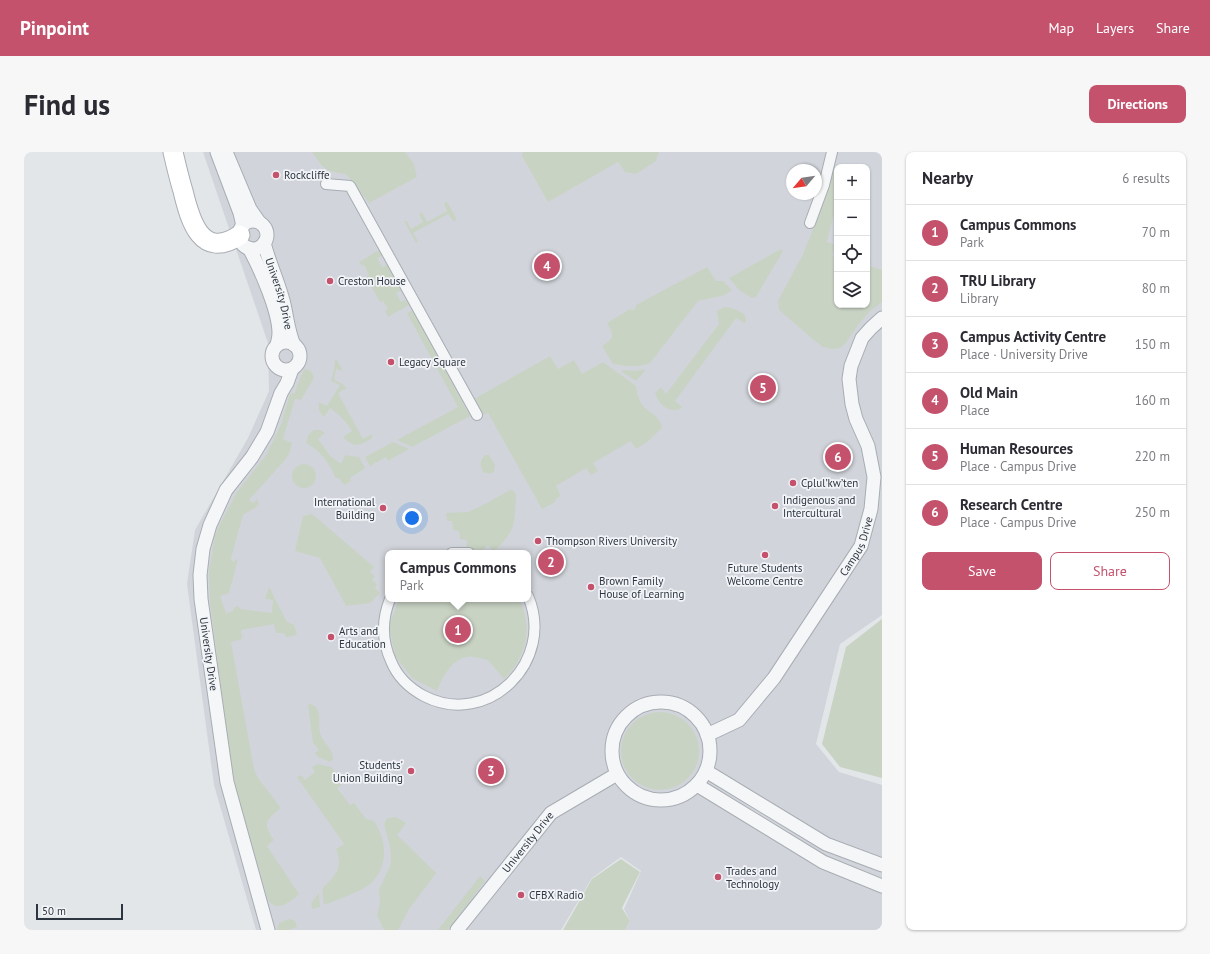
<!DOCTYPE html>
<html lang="en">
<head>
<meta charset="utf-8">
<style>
	body { margin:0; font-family:"PT Sans",sans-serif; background:#f7f7f7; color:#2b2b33 }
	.controls { position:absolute; right:12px; top:12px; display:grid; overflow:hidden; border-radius:8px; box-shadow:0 1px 3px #0004 }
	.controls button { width:36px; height:36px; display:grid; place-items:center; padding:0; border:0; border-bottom:1px solid #e1e1e2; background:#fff; color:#2b2b33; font:20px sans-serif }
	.compass { position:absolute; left:762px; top:12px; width:36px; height:36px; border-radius:50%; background:#fff; box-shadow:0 1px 3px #0004; rotate:241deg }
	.scale { position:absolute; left:12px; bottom:10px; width:87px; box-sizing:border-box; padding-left:4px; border:2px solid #2c3540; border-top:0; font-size:11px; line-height:14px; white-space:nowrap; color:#2c3540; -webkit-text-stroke:3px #f2f4f7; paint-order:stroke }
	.you { position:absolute; left:388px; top:366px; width:14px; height:14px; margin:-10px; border:3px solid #fff; border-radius:50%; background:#1a73e8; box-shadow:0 0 0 6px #1a73e833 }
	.badge { display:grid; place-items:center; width:26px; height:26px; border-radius:50%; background:#c4526d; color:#fff; font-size:13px; font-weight:700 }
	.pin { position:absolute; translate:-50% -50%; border:2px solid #fff; box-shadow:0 1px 4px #0006 }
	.popup { position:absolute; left:361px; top:398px; width:146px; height:52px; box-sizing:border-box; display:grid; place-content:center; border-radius:8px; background:#fff; filter:drop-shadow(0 1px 3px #0005); font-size:13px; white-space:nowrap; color:#7c7c81 }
	.popup b { font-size:15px; color:#2b2b33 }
	.popup::after { content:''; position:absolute; left:50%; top:100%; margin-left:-8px; border:8px solid transparent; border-top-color:#fff }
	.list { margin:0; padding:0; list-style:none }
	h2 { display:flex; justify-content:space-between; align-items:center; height:52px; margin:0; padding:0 16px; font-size:17px }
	h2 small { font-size:13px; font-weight:400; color:#7c7c81 }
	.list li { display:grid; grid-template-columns:26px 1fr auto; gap:12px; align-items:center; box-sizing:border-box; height:56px; padding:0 16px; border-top:1px solid #e1e1e2 }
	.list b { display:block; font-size:15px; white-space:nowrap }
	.list p { margin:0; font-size:13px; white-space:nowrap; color:#7c7c81 }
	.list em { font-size:13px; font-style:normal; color:#7c7c81 }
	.actions { display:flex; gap:8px; padding:12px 16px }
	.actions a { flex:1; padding:9px 0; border:1px solid #c4526d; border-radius:8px; text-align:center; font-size:14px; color:#c4526d }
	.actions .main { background:#c4526d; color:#fff }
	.icon { flex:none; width:22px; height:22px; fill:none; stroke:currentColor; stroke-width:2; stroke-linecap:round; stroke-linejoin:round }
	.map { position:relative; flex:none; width:858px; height:778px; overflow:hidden; border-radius:8px }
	header { display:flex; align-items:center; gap:24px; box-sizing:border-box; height:56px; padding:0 20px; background:#c4526d; color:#fff }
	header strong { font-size:19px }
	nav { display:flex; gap:22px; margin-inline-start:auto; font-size:14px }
	.intro { display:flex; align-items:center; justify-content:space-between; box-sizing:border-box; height:96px; padding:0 24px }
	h1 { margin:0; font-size:28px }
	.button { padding:10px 18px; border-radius:8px; background:#c4526d; color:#fff; font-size:14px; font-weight:700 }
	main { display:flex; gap:24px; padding:0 24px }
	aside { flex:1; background:#fff; border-radius:8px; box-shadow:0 1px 3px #0004 }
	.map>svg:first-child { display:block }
	.built { fill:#d1d5db; fill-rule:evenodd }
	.green { fill:#c9d3c4 }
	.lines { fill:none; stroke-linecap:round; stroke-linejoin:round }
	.pedestrian-casing { stroke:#a8adb3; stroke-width:12 }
	.minor-casing { stroke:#a8adb3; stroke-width:15 }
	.secondary-casing { stroke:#a8adb3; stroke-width:21 }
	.pedestrian { stroke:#f5f6f8; stroke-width:10 }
	.minor { stroke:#f5f6f8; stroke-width:13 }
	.secondary { stroke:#fff; stroke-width:19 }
	.poi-dot { fill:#c4526d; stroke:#f2f4f7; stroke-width:1.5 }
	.labels { text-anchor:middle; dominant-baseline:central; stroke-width:3.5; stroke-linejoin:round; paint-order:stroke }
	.poi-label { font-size:11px; fill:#2c3540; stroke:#f2f4f7; text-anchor:start }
	.street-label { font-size:11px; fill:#2c3540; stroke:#f2f4f7 }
</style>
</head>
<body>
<header>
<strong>Pinpoint</strong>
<nav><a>Map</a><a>Layers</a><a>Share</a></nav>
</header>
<div class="intro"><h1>Find us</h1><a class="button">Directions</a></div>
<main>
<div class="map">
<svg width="858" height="778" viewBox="0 0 858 778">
	<rect width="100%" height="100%" fill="#e2e6e9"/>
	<path class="built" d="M179 0H858V463L816 492 792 592 815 620 858 633V778H601L606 769 600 757 617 719 597 705 568 726 537 778H232L190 633 163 432 171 378 224 286 245 239 244 191ZM813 15H843V153H813ZM768 18H792V42H768ZM364 401H504V447H364Z"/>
	<g class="green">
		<path d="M288 0H381L390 12 393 25 345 51 322 22C300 19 301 18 288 0Z"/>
		<polygon points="499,0 635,0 632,9 612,22 601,20 594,10 524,50 498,4"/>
		<polygon points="807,19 813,20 813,49 803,90 812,93 808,104 813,106 813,153 843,153 843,108 847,109 846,114 858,118 858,150 846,159 834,173 821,192 816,196 808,197 799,195 791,189 755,158 754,149 778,104 796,61"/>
		<polygon points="422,50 424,51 432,66 432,68 430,70 424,62 389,81 394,89 392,91 380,69 383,69 387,77 399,70 395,62 398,60 403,70 423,59 420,51"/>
		<polygon points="757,97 759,99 732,145 728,146 715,138 705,126"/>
		<polygon points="355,98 358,104 353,106 358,115 363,113 378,138 372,141 377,150 382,148 385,153 364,165 361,159 364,157 359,149 356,150 342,125 345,123 340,113 338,114 335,110"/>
		<path d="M683 115 692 129H699L708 138 701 143 674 149 626 211C615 216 601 214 589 212L578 194C591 186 590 183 583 171L606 157 609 158 611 157 612 153Z"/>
		<path d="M700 155C708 155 714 158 721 163L722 170 720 171 712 166 651 249 658 255 657 256C646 263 634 252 631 241L637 235 642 242 695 172 693 159Z"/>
		<polygon points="389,158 446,264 388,295 373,288 434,255 383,161"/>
		<path d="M526 204 534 217 550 208 558 222 579 210 612 234C613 241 615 249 620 255 626 261 638 266 638 276L623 290 612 297 607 289 569 311 574 319 567 323 562 316 532 334 537 344 532 347 531 350 518 357 464 261 459 263 450 247Z"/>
		<path d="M312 207 318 217 317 219 312 217 310 228 317 231 323 236 314 241 339 287 348 282V286C337 294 329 296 319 285L328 279C323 270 315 263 306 256L300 265C295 260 294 257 295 250L303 254 316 233 307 229 310 218 311 208Z"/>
		<path d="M281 217C287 218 289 221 290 226L277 248 271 247 259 287 268 291 265 302 261 308 225 348 229 351 233 347 235 352 231 356 219 363 207 406 209 410 214 407 205 441 196 444 202 461 209 459V457L213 454 217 457 248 461 249 448 241 447 245 435 263 470 270 473 273 481 270 484 262 485 260 481H252L250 472 217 478 218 487 207 490 230 617 234 626 257 656C242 668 238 671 250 688L243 694 275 742C267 750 253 761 244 748L212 637 207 611 186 451 185 418 191 384 195 374 213 340 242 303 251 285 257 272 266 242 271 241C272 236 278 220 281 217Z"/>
		<polygon points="620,217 621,219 612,229 598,220 599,218 612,219"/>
		<path d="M290 278H296L301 281 294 287 306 304 317 312 321 303 335 305 341 316 326 326 327 329 320 333 316 327 311 325C304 308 297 300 282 291L284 283Z"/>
		<polygon points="369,290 385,297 364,309 362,305 346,314 341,305"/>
		<path d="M461 303H465L471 313 470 320 466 322 459 320C456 314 455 309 461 303Z"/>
		<circle cx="280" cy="324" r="12"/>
		<path d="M486 338 490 339 492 343C490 372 493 378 470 399L463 393 458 400 442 395 443 388 436 387 435 379 429 378 428 369H423L422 361 444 360 463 351Z"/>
		<polygon points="288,362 350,415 346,420 351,424 348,428 353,432 351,436 356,441 346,451 322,454 296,406 271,399 279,364"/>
		<path d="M375 447H495C510 475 502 506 480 527L464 508C458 507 449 504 443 505 427 508 418 526 413 539L388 526 371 504 365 474Z"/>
		<polygon points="858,467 858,626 816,615 798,592 822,495"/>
		<path d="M287 552C299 557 294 570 296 581 299 591 309 596 309 607L306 610 294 605 291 601 295 598 289 591 284 553Z"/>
		<circle cx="636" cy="599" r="39"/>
		<path d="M294 612 307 615 310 618 318 633 313 636 326 653 330 651 342 667 350 669C363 689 365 714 347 731 338 740 312 748 300 753L298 737C311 723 320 717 312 697L320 692 273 625 277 623 281 628 291 620 288 615Z"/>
		<polygon points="372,665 382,671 373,683 412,721 385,757 374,778 360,778 353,763 356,752 355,738 366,714 367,707 366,695 360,672 363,666"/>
		<polygon points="597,707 616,720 598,756 606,769 601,778 539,778 568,727"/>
		<polygon points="456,724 461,729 424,778 414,778"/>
		<polygon points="295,741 296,755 288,757 287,751"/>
		<path d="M265 767C271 768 272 770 273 775L264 778H253L255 771Z"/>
	</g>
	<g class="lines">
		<g class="pedestrian-casing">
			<g id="pedestrian">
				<polyline points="302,32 326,34 453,263"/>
				<polyline points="786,71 800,33 808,0"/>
				<polyline points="428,401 445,401"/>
				<path d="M366 447C358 467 358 489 367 509 373 524 385 536 400 544 464 577 532 509 504 444"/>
			</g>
		</g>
		<g class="minor-casing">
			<g id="minor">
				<polyline points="193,0 216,61 219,74"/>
				<polyline points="202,0 226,57 235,70"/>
				<circle cx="229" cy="83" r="14"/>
				<path id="s1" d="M240 91C245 110 253 127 258 145 263 161 263 177 270 193"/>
				<path d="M225 96C236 116 255 159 255 181 255 185 254 189 253 193"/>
				<circle cx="262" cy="204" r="14"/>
				<circle cx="637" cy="599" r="49"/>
				<path id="s2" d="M683 583 715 568 750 526 837 394 847 357 850 325 844 294 832 267 828 252 825 227 827 214 838 186 847 176 858 166"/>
				<polyline points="682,619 802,692 858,713"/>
				<polyline points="673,633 799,710 858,734"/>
				<polyline points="244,778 203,630 177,447 176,423 179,397 186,373 202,338 228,305 243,280 257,241 263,231 268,217"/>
				<path id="s3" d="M433 778 527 661 593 622"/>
			</g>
		</g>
		<g class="secondary-casing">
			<path id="secondary" d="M149 0C152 13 155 26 159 39 166 68 177 109 216 83"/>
		</g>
		<use href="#pedestrian" class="pedestrian"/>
		<use href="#minor" class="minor"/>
		<use href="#secondary" class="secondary"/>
	</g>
	<g class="poi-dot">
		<circle cx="252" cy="23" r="4"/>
		<circle cx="306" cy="129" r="4"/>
		<circle cx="367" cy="210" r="4"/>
		<circle cx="769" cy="331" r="4"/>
		<circle cx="751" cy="354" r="4"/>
		<circle cx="359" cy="356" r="4"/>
		<circle cx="514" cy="389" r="4"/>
		<circle cx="741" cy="403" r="4"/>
		<circle cx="567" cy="435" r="4"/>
		<circle cx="307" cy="485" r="4"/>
		<circle cx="387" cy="619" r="4"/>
		<circle cx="694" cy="725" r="4"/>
		<circle cx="497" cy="743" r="4"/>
	</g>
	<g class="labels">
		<g class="poi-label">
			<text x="260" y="23">Rockcliffe</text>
			<text x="314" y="129">Creston House</text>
			<text x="375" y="210">Legacy Square</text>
			<text x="777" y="331">Cplul’kw’ten</text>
			<text x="759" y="348">Indigenous and<tspan x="759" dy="13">Intercultural</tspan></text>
			<text x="351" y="350" text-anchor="end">International<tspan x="351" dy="13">Building</tspan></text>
			<text x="522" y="389">Thompson Rivers University</text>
			<text x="741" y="416" text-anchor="middle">Future Students<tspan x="741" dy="13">Welcome Centre</tspan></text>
			<text x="575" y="429">Brown Family<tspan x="575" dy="13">House of Learning</tspan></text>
			<text x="315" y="479">Arts and<tspan x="315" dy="13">Education</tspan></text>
			<text x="379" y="613" text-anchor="end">Students'<tspan x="379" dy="13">Union Building</tspan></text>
			<text x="702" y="719">Trades and<tspan x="702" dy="13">Technology</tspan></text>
			<text x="505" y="743">CFBX Radio</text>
		</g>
		<g class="street-label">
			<text stroke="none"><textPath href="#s1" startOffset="53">University Drive</textPath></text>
			<text stroke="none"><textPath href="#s2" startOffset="246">Campus Drive</textPath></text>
			<text transform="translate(185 502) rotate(82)">University Drive</text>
			<text stroke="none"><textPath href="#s3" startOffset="113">University Drive</textPath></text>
		</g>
	</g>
</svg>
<div class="controls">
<button>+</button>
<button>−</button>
<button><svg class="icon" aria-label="locate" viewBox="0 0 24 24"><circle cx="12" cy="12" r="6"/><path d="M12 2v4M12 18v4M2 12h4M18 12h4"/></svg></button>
<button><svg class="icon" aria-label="layers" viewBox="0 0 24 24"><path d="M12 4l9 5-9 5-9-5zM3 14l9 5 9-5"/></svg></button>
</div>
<svg class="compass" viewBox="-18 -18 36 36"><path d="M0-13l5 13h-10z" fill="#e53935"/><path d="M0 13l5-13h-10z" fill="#7c7c81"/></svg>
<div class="scale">50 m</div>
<div class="you"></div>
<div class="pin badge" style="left:434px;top:478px">1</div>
<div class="popup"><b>Campus Commons</b>Park</div>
<div class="pin badge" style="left:527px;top:410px">2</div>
<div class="pin badge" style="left:467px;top:619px">3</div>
<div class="pin badge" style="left:523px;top:114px">4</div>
<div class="pin badge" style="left:739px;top:236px">5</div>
<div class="pin badge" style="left:814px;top:305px">6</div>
</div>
<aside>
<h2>Nearby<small>6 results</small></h2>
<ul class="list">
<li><span class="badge">1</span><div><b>Campus Commons</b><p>Park</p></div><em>70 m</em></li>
<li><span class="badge">2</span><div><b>TRU Library</b><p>Library</p></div><em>80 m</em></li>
<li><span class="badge">3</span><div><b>Campus Activity Centre</b><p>Place · University Drive</p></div><em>150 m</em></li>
<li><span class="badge">4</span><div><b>Old Main</b><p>Place</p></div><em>160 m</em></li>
<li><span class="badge">5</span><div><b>Human Resources</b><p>Place · Campus Drive</p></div><em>220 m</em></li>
<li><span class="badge">6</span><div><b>Research Centre</b><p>Place · Campus Drive</p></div><em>250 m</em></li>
</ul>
<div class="actions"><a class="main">Save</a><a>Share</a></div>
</aside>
</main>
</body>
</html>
